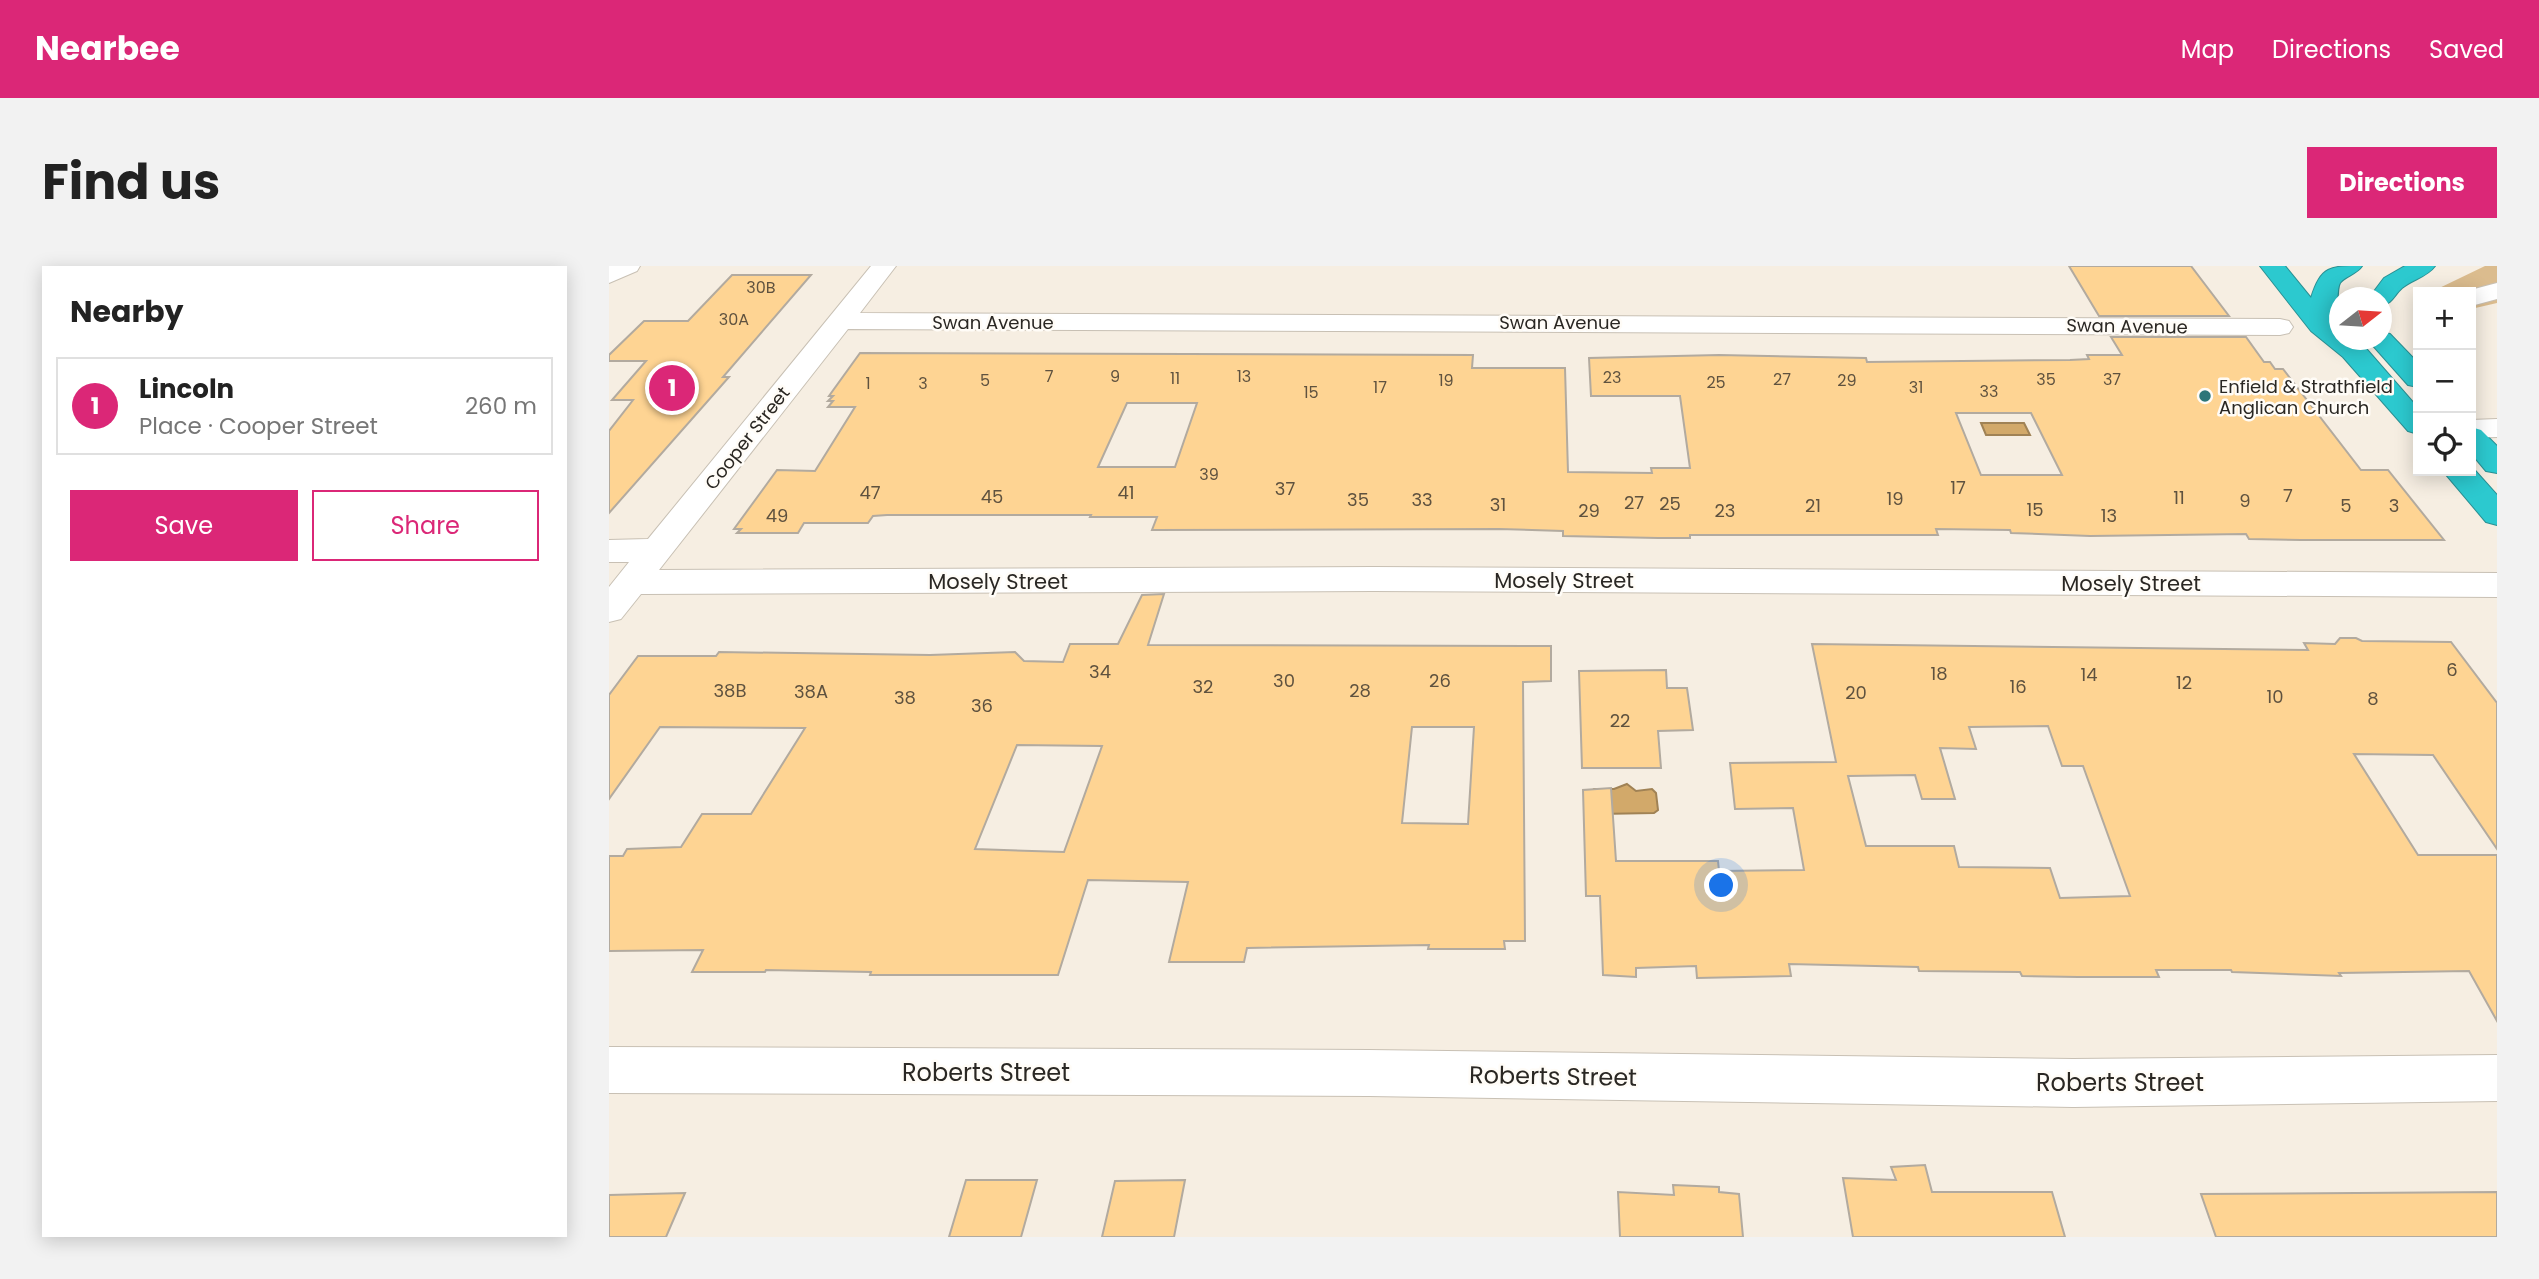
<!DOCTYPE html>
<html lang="en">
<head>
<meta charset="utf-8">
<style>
	body { margin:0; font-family:Poppins,sans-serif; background:#f2f2f2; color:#222 }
	.controls { position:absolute; right:21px; top:21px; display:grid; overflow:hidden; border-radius:0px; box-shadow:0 4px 18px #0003 }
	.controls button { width:63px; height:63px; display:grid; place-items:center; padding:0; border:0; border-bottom:2px solid #e0e0e0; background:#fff; color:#222; font:35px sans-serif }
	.compass { position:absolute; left:1720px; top:21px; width:63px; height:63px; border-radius:50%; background:#fff; box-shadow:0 4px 18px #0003; rotate:73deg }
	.you { position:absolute; left:1113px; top:620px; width:24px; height:24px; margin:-18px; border:5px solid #fff; border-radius:50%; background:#1a73e8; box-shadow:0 0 0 10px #1a73e833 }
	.badge { display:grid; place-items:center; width:46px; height:46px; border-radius:50%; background:#db2777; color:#fff; font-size:23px; font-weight:700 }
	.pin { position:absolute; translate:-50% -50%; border:4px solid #fff; box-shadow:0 2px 7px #0006 }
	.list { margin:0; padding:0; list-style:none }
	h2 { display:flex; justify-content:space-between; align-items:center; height:91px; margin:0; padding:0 28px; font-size:30px }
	h2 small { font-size:23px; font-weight:400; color:#767676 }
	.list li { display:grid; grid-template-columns:46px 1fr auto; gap:21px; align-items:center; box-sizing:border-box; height:98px; margin:0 14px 14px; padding:0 14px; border:2px solid #e0e0e0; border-radius:0px }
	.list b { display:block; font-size:26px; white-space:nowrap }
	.list p { margin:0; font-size:23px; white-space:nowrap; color:#767676 }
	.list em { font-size:23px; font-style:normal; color:#767676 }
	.actions { display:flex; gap:14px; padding:21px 28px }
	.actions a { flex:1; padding:16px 0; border:2px solid #db2777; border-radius:0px; text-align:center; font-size:24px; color:#db2777 }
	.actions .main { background:#db2777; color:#fff }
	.icon { flex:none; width:38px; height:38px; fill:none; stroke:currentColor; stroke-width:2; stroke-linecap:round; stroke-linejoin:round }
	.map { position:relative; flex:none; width:1888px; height:971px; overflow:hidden; border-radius:0px }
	header { display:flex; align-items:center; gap:42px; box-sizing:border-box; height:98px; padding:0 35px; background:#db2777; color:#fff }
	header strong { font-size:33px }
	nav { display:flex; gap:38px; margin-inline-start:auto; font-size:24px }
	.intro { display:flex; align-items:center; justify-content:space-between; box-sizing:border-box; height:168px; padding:0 42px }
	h1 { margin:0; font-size:49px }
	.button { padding:18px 32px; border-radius:0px; background:#db2777; color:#fff; font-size:24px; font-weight:700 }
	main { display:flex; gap:42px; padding:0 42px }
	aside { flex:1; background:#fff; border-radius:0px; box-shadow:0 4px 18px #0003 }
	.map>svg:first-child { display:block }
	.green { fill:#dbbc8e }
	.water { fill:#d2a96a; stroke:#a08255; stroke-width:2 }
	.building { fill:#fed493; stroke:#b2aa9f; stroke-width:2; fill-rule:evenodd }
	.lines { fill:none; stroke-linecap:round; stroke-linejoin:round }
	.minor-casing { stroke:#c8c0b4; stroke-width:2 }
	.highway-casing { stroke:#2b9093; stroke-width:2 }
	.path { stroke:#8b857d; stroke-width:3.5; stroke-dasharray:3.5 2.5; stroke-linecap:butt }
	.minor { fill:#fff; fill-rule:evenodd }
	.highway { fill:#2cc9cf; fill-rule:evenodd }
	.poi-dot { fill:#2c7679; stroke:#fffcf7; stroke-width:2.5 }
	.labels { text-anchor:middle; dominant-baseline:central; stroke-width:5; stroke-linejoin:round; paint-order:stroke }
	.far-number-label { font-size:16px; fill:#5f523f }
	.far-street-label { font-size:18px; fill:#2a2723; stroke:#fffcf7 }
	.far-poi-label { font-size:18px; fill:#2a2723; stroke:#fffcf7; text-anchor:start }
	.number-label { font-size:18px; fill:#5f523f }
	.street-label { font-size:21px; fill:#2a2723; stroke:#fffcf7 }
	.near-street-label { font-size:24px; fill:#2a2723; stroke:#fffcf7 }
</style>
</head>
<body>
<header>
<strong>Nearbee</strong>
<nav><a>Map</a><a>Directions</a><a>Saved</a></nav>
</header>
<div class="intro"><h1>Find us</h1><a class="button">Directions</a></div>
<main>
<aside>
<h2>Nearby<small></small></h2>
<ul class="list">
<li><span class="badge">1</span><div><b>Lincoln</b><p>Place · Cooper Street</p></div><em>260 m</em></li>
</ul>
<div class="actions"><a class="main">Save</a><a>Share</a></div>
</aside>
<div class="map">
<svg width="1888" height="971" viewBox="0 0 1888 971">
	<rect width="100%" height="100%" fill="#f6eee2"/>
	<polygon class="green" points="1876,0 1888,0 1888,37 1862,43 1862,26 1822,26"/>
	<g class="water">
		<polygon points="1372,157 1415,157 1421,169 1377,169"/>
		<polygon points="1018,518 1027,525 1043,523 1047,527 1049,544 1045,547 990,548 983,525 985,523 1005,523"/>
	</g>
	<g class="building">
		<polygon points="1460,0 1582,0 1620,50 1490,50"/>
		<polygon points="123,9 202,9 114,111 120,111 0,247 0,165 24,134 3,134 37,95 0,95 0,89 35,55 79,55"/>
		<path d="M1502 71H1637L1655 96H1661L1666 103H1674L1752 204H1779L1835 274H1692L1640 273 1637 268 1481 270 1402 267 1401 264 1327 263 1329 269H1081V272H1049L954 270V265L890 263 543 264 548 251H481L482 249H278L264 250 259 257H195L189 267H128L132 263H125L168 204 206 205 246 141H219L224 135H219L224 130H220L251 87 864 89 863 102H956L959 206 1043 207 1042 202H1081L1071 130H982L980 92 1110 89 1257 92 1258 96 1461 94 1480 93 1478 89H1513ZM518 137H588L566 201H489ZM1347 147H1422L1453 209H1372Z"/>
		<path d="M555 328 539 379 942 380V415L914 416 916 675H895L896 683H819L820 679 638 682 635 696H560L579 616 479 614 449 709H261L262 706 157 704 156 706H83L94 684 0 685V590H14L18 583 72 581 93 548H142L196 462 51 461 0 533V429L29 390H107L110 386 321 389 406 386 415 395 454 396 461 378H509L533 329ZM803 461H865L859 558 793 557ZM408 479 493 480 455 586 366 583Z"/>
		<path d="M1731 372H1747L1753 375 1842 376 1888 437V583L1824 489 1745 488 1809 589H1888V755L1860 705 1730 707 1732 710 1623 706 1622 704H1547L1550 711H1469L1413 710 1411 706 1310 705 1309 701 1180 698 1182 710 1088 712 1087 700 1027 702V711L994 709 991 630H977L974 524 1002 522 1007 595H1109L1110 605 1195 604 1184 542 1126 543 1121 497 1227 496 1203 378 1699 384 1695 377 1726 378ZM1439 460 1453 500H1474L1521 630 1451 632 1441 602 1350 601 1345 580H1257L1239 510 1306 509 1313 533H1346L1331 482 1367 483 1360 461Z"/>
		<polygon points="1057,404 1058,422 1078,422 1084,464 1049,465 1052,502 973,502 970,405"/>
		<polygon points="1316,899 1323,926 1443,926 1456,971 1244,971 1234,912 1287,914 1282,901"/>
		<polygon points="357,914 428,914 412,971 340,971"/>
		<polygon points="576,914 565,971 493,971 506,915"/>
		<polygon points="1064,919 1110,921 1110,926 1130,928 1134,971 1011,971 1009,926 1065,929"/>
		<polygon points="1888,926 1888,971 1607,971 1592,928"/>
		<polygon points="76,927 57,971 0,971 0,929"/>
	</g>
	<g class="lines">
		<g class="minor-casing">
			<g id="minor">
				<polygon points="0,0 31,0 28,5 0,17"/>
				<polygon points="262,0 287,0 251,47 1671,53 1680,55 1684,61 1680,67 1671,69 239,63 50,304 764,301 1888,307 1888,331 764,325 32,328 12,353 0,356 0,321 20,296 0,296 0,274 39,273"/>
				<polygon points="1888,17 1888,33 1862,40 1862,26 1854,26"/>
				<polygon points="1888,153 1888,171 1862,172 1862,154"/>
				<polygon points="0,781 760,784 1464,793 1888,789 1888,835 1464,841 760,830 0,827"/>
			</g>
		</g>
		<g class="highway-casing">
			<g id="highway">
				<path d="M1651 0H1676L1702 32C1712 0 1721 0 1753 0 1748 8 1736 10 1731 17 1726 26 1730 61 1730 74H1746L1754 79 1809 142V168L1799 165 1734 91 1702 65Z"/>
				<path d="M1796 0H1826C1818 11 1804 13 1793 22 1785 29 1784 37 1772 40V32H1760L1775 12Z"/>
				<polygon points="1772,66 1781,68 1809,97 1809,121 1799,119 1759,74 1772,74"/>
				<polygon points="1862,161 1872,164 1888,180 1888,207 1877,205 1862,187"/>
				<polygon points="1862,200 1888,229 1888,259 1877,256 1834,205 1862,205"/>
			</g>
		</g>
		<polyline class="path" points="1807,44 1809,41"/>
		<use href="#minor" class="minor"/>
		<use href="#highway" class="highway"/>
	</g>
	<circle class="poi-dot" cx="1596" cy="130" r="7"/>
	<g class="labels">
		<g class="far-number-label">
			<text x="152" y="21">30B</text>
			<text x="125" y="53">30A</text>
			<text x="440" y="110">7</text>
			<text x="506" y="110">9</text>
			<text x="635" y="110">13</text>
			<text x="1003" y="111">23</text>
			<text x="566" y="112">11</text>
			<text x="1173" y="113">27</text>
			<text x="1437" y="113">35</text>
			<text x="1503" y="113">37</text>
			<text x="376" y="114">5</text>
			<text x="837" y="114">19</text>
			<text x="1238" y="114">29</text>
			<text x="1107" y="116">25</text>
			<text x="259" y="117">1</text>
			<text x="314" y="117">3</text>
			<text x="771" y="121">17</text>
			<text x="1307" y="121">31</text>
			<text x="1380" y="125">33</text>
			<text x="702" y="126">15</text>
			<text x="600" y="208">39</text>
		</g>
		<g class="far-street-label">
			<text x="384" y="56">Swan Avenue</text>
			<text x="951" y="56">Swan Avenue</text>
			<text transform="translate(1518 60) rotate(1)">Swan Avenue</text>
			<text transform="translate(138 172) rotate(-52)">Cooper Street</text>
		</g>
		<g class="far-poi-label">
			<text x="1610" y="120">Enfield &amp; Strathfield<tspan x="1610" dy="21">Anglican Church</tspan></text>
		</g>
		<g class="number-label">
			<text x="1349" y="221">17</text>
			<text x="676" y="222">37</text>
			<text x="261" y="226">47</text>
			<text x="517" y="226">41</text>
			<text x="1679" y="229">7</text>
			<text x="383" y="230">45</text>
			<text x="1570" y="231">11</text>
			<text x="1286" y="232">19</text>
			<text x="749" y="233">35</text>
			<text x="813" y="233">33</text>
			<text x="1636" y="234">9</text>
			<text x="1025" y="236">27</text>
			<text x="1061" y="237">25</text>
			<text x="889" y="238">31</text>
			<text x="1204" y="239">21</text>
			<text x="1737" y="239">5</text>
			<text x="1785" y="239">3</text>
			<text x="1426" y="243">15</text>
			<text x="980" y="244">29</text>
			<text x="1116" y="244">23</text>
			<text x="168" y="249">49</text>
			<text x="1500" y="249">13</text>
			<text x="1843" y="403">6</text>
			<text x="491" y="405">34</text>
			<text x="1330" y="407">18</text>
			<text x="1480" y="408">14</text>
			<text x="675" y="414">30</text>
			<text x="831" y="414">26</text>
			<text x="1575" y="416">12</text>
			<text x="594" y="420">32</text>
			<text x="1409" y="420">16</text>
			<text x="121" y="424">38B</text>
			<text x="751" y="424">28</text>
			<text x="202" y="425">38A</text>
			<text x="1247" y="426">20</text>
			<text x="1666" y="430">10</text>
			<text x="296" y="431">38</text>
			<text x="1764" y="432">8</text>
			<text x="373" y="439">36</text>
			<text x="1011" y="454">22</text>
		</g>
		<g class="street-label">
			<text x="955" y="314">Mosely Street</text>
			<text x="389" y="315">Mosely Street</text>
			<text x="1522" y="317">Mosely Street</text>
		</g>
		<g class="near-street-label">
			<text x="377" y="806">Roberts Street</text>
			<text transform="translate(944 810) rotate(1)">Roberts Street</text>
			<text x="1511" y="816">Roberts Street</text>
		</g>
	</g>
</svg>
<div class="controls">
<button>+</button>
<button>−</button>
<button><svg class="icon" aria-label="locate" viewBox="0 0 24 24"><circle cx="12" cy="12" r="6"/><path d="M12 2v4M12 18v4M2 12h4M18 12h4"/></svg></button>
</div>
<svg class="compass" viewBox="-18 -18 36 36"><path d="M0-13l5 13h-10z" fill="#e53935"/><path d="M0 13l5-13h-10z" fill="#767676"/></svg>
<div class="you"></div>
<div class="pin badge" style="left:63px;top:122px">1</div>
</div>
</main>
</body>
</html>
